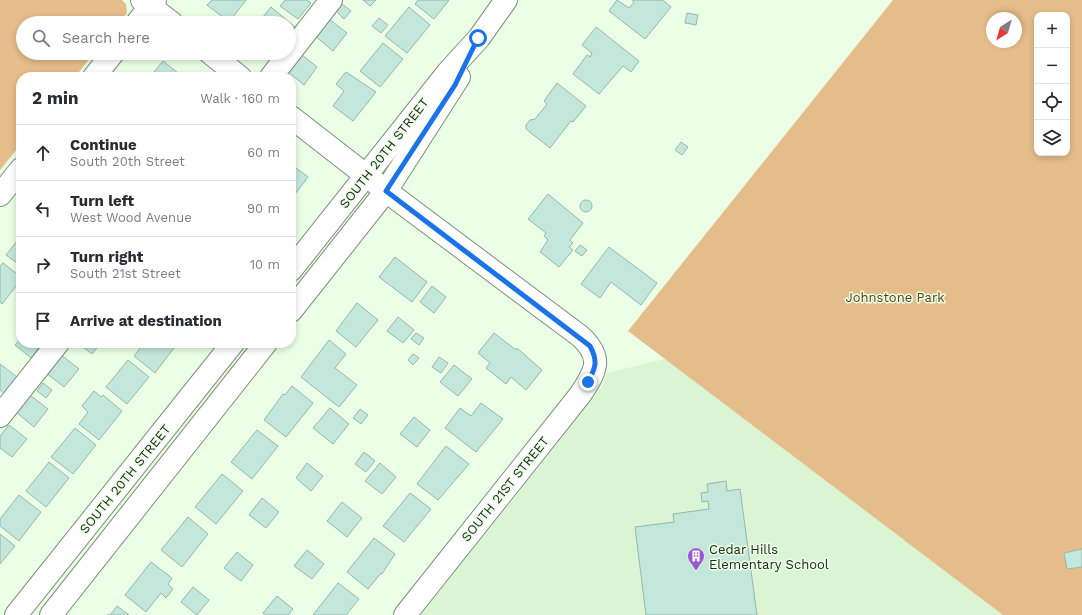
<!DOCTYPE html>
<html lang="en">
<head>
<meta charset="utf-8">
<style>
	body { margin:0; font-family:"Work Sans",sans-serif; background:#f2f2f3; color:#2b2b33 }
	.controls { position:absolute; right:12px; top:12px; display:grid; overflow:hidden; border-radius:8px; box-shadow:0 2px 6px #0003 }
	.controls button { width:36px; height:36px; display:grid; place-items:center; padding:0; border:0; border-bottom:1px solid #e1e1e2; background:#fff; color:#2b2b33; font:20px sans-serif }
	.compass { position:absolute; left:986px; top:12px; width:36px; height:36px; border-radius:50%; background:#fff; box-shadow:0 2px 6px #0003; rotate:217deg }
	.stop { position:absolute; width:12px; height:12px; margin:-9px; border:3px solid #1a73e8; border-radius:50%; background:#fff }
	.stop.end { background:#1a73e8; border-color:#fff; box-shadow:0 1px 4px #0008 }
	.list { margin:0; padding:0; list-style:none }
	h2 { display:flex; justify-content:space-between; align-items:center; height:52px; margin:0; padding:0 16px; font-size:17px }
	h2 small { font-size:13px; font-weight:400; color:#7c7c81 }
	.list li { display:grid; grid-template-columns:26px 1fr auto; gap:12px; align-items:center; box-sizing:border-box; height:56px; padding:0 16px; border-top:1px solid #e1e1e2 }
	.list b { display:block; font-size:15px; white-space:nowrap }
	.list p { margin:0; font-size:13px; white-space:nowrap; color:#7c7c81 }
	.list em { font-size:13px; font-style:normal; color:#7c7c81 }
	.icon { flex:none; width:22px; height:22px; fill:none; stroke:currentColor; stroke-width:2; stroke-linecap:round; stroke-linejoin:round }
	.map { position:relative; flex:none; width:1082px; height:615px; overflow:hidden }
	.search { position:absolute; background:#fff; box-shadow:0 2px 6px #0003; left:16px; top:16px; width:280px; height:44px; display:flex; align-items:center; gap:10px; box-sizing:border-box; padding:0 14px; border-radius:22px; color:#7c7c81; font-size:15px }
	.panel { position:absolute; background:#fff; box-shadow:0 2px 6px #0003; left:16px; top:72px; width:280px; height:276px; border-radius:16px }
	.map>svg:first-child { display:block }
	.built { fill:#daf4d4 }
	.green { fill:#e4bd8a; fill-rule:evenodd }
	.building { fill:#c3e7db; stroke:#96b8ad }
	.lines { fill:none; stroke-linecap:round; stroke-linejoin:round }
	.minor-casing { stroke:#7d9079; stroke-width:24 }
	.minor { stroke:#fff; stroke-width:22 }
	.route { stroke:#1a73e8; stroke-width:5 }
	.labels { text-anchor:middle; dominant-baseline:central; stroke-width:3; stroke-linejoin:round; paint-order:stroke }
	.street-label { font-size:13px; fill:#222a21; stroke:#eaffe5 }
	.park-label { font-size:13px; fill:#5e421c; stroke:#eaffe5 }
	.poi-label { font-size:13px; fill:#222a21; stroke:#eaffe5; text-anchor:start }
</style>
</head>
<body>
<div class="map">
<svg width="1082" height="615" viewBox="0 0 1082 615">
	<rect width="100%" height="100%" fill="#eaffe5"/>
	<polygon class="built" points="665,359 1003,615 421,615 596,395 603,385 607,373"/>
	<g class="green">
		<polygon points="0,0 122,0 126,4 127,13 119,23 23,23 23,53 94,53 75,77 21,77 21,144 0,170"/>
		<path d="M893 0H1082V615H1003L628 331ZM1037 15H1067V153H1037ZM992 18H1016V42H992Z"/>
	</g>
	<g class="building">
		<polygon points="212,0 246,0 229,22 207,5"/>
		<polygon points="285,0 307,0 311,3 298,19 280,6"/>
		<polygon points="363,0 376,0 370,6"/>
		<polygon points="418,0 449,0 434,19 415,4"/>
		<polygon points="617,0 629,8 634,2 632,0 663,0 671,7 645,39 609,11"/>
		<polygon points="342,4 351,11 344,19 336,11"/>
		<polygon points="271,7 295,27 289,34 289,23 258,23"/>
		<polygon points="409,7 430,25 407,53 385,36"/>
		<polygon points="687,13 698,15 696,25 685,23"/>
		<polygon points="379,18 388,25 381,33 372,26"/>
		<polygon points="329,19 347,33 333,51 315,36"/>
		<polygon points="596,27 639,61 631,72 623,66 599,94 573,74 587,55 590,57 592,53 582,45"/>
		<polygon points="383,43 403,59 380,87 360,71"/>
		<polygon points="301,54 317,67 304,85 287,71"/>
		<polygon points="163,61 183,77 150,77"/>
		<polygon points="346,72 376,92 353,121 333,106 344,91 336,84"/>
		<polygon points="557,83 586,106 573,122 571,121 550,148 526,129 526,125 530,120 535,119 547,104 544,101"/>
		<polygon points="681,142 688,147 682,155 675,150"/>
		<polygon points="291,164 308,177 292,198 291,198"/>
		<polygon points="548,194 583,223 570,240 573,243 569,247 573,250 559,267 540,252 548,240 544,236 546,233 528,219"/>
		<circle cx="586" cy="206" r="6"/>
		<polygon points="21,236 21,266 6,255"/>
		<polygon points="580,245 587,250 582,256 575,251"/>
		<polygon points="609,247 657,283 641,305 611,282 600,298 581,284"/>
		<polygon points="395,257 427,282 412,302 379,277"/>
		<polygon points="3,263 21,277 21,280 2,304 0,302 0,266"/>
		<polygon points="432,286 446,297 434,313 420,302"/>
		<polygon points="357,303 378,320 356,347 336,331"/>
		<polygon points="398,317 414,330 403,343 387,331"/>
		<polygon points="416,333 424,338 419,345 411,339"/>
		<polygon points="494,333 516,350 517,348 542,370 526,390 511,377 506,384 486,368 490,363 478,353"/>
		<polygon points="21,338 21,343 42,343 31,358 15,345"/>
		<polygon points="329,340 346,354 335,368 357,385 339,407 301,377"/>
		<polygon points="78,343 101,343 92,354"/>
		<polygon points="144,343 176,343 177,344 155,373 134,356"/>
		<polygon points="60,354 79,369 64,387 45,372"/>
		<polygon points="413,354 419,358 413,365 408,360"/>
		<polygon points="439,357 448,363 441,373 432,367"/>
		<polygon points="128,360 149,377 127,404 106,387"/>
		<polygon points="0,364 17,377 4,393 0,390"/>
		<polygon points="454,365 472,379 458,396 440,382"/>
		<polygon points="43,383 52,390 46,398 37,391"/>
		<polygon points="292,386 313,403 286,437 264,420 283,394 285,395"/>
		<polygon points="94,391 101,397 103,395 122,411 99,440 79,424 88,412 82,406"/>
		<polygon points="30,395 48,409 34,427 16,412"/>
		<polygon points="481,403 503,419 476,452 445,428 460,408 471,416"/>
		<polygon points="330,408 349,424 333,444 313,428"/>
		<polygon points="360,409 368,415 361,424 353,418"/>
		<polygon points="414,417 430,430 417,447 400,434"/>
		<polygon points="9,425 27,439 12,457 0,448 0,436"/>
		<polygon points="75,428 96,445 73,474 51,457"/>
		<polygon points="257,430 278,446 252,479 231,462"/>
		<polygon points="446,446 469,464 438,500 417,484"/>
		<polygon points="364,452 375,461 366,472 355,464"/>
		<polygon points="49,462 69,478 46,507 26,491"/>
		<polygon points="307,463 323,476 311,491 296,478"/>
		<polygon points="380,463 396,477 382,494 365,481"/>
		<polygon points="222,474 243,491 216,524 195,507"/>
		<polygon points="726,481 727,491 740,489 757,615 646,615 635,527 674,522 673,514 709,509 708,501 702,502 701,493 708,492 707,484"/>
		<polygon points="410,493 431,509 404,542 383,526"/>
		<polygon points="19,495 41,512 19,541 0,526 0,519"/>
		<polygon points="262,498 279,512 266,528 249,515"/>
		<polygon points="342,502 362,518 347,537 327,521"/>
		<polygon points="188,517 208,534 182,567 161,550"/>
		<polygon points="0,534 15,546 0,564"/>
		<polygon points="374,538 395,554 382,574 381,573 368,589 347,572"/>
		<polygon points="1082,549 1082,567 1067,569 1064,553"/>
		<polygon points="307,550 324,564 312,579 294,566"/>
		<polygon points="237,552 253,565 241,581 224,568"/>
		<polygon points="151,562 172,578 168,584 173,589 166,598 161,593 146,612 125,595"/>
		<polygon points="338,583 359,599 346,615 313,615"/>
		<polygon points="193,587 209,600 197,615 181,602"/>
		<polygon points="277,596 293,609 288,615 266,615 263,613"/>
		<polygon points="117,606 129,615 107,615 110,615"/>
	</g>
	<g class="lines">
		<g class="minor-casing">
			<g id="minor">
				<polyline points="142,0 172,23"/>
				<polyline points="137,23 155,0"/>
				<polyline points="210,53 240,77"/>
				<polyline points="94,77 113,53"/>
				<polyline points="271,77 331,0"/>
				<path d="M291 117 386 191 580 336C604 358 596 371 580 395L405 615"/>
				<polyline points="0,195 21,169"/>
				<polyline points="291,270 448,72 479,38 506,0"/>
				<polyline points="291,311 386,191 459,77"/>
				<polyline points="0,416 58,343"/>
				<polyline points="16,615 233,343"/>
				<polyline points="51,615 266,343"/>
			</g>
		</g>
		<use href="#minor" class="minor"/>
	</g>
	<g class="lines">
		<path class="route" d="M478 38 455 85 386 191 590 346C598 361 596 367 588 382"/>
	</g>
	<defs>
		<g id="building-pin" transform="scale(0.9)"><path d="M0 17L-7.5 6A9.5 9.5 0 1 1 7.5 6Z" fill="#9a58cd" stroke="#eaffe5"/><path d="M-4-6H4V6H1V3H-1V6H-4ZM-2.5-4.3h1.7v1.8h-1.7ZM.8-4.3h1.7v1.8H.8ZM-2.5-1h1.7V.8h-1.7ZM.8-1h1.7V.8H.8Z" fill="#fff"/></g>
	</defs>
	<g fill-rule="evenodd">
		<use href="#building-pin" x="696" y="556"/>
	</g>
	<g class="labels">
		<g class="street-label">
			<text transform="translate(384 153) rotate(-52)">SOUTH 20TH STREET</text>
			<text transform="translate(125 479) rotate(-51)">SOUTH 20TH STREET</text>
			<text transform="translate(505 489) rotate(-51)">SOUTH 21ST STREET</text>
		</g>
		<g class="park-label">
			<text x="895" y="297">Johnstone Park</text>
		</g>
		<g class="poi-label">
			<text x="709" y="549">Cedar Hills<tspan x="709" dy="15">Elementary School</tspan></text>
		</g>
	</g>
</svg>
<div class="controls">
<button>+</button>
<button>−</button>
<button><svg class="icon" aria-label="locate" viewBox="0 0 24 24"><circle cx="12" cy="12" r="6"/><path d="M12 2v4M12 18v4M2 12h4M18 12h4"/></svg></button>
<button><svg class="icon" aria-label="layers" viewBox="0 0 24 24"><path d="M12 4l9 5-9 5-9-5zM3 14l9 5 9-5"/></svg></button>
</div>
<svg class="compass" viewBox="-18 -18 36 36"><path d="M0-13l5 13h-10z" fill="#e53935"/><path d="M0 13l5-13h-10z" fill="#7c7c81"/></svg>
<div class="stop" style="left:478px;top:38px"></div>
<div class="stop end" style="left:588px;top:382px"></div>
<div class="search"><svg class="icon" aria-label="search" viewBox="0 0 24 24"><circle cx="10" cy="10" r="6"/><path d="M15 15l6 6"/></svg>Search here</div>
<section class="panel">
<h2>2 min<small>Walk · 160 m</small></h2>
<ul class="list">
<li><svg class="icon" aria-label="ahead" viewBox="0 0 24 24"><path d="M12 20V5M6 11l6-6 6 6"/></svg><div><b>Continue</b><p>South 20th Street</p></div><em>60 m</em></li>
<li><svg class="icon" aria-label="left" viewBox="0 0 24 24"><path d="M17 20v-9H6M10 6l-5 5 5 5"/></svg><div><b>Turn left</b><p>West Wood Avenue</p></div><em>90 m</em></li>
<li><svg class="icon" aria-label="right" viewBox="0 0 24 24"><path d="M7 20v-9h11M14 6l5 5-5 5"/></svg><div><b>Turn right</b><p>South 21st Street</p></div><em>10 m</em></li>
<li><svg class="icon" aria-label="arrive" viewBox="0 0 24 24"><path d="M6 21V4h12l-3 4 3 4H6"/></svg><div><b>Arrive at destination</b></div></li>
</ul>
</section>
</div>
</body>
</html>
